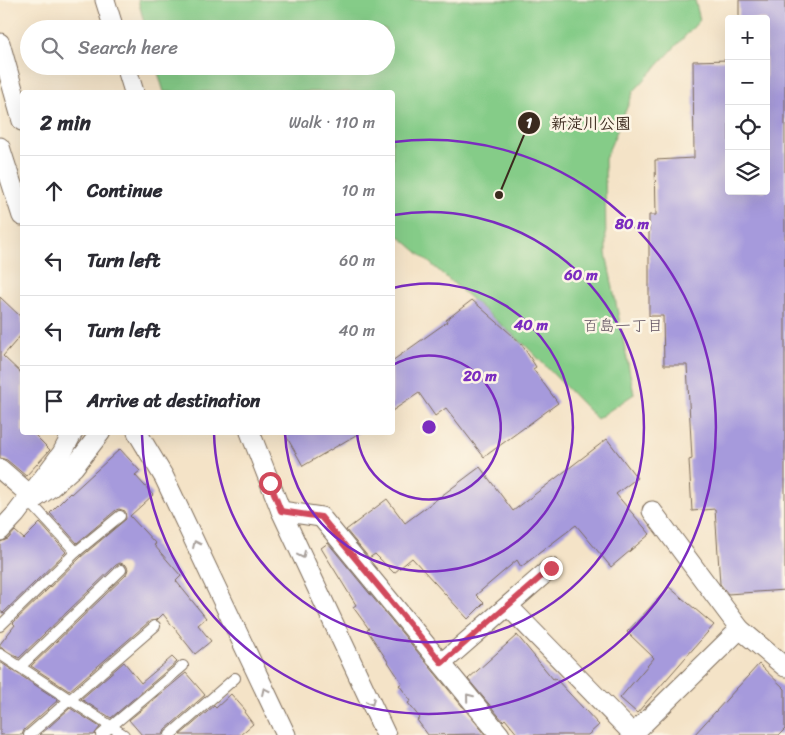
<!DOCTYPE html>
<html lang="en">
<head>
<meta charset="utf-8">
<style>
	body { margin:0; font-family:Sriracha,"Klee One",sans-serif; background:#f7f7f7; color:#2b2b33 }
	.controls { position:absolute; right:15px; top:15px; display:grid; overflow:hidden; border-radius:5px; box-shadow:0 5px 20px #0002 }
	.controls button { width:45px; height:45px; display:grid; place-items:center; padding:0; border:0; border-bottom:1px solid #e1e1e2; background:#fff; color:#2b2b33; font:25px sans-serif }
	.stop { position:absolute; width:15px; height:15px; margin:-11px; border:4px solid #d1495b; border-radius:50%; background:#fff }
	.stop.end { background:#d1495b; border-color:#fff; box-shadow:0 1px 5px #0008 }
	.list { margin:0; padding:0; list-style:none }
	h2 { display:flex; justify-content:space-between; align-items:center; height:65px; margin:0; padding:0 20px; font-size:21px }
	h2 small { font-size:16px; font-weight:400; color:#7c7c81 }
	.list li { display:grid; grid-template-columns:32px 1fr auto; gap:15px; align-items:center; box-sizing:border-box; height:70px; padding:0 20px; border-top:1px solid #e1e1e2 }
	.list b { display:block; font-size:19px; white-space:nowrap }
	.list em { font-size:16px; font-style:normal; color:#7c7c81 }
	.icon { flex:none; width:28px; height:28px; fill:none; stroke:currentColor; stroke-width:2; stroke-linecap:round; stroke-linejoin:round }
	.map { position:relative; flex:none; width:785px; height:735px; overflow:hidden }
	.search { position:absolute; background:#fff; box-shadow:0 5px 20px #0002; left:20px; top:20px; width:375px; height:55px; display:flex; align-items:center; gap:12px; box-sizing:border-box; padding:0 18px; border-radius:28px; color:#7c7c81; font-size:19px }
	.panel { position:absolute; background:#fff; box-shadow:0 5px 20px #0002; left:20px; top:90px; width:375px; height:345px; border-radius:5px }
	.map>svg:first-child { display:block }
	.green { fill:#85cc88; stroke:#607b53 }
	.building { fill:#a69adc }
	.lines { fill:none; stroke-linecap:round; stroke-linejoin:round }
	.lane-casing { stroke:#7c6b59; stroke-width:12 }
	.street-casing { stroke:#7c6b59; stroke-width:21 }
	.lane { stroke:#fff; stroke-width:10 }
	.street { stroke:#fff; stroke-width:19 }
	.oneway { stroke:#a79f9a }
	.route { stroke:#d1495b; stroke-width:6 }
	.ring { fill:none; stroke:#7b2cbf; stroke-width:2.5 }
	.labels { text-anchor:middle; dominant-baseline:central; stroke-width:5; stroke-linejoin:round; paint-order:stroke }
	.neighbourhood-label { font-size:16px; fill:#605160; stroke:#fcf5e5 }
	.centre { fill:#7b2cbf; stroke:#fcf5e5; stroke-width:2.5 }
	.ring-label { font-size:15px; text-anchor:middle; font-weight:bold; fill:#7b2cbf; stroke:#fcf5e5; stroke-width:5; stroke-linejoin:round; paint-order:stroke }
	.leader { fill:none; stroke:#3b2a1e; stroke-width:2 }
	.callout-dot { fill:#3b2a1e; stroke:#fcf5e5; stroke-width:2 }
	.mark-label { font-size:15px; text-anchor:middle; font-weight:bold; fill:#fff }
	.callout-label { font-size:16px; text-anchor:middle; font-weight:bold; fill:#3b2a1e; stroke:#fcf5e5; stroke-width:5; stroke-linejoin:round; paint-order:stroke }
</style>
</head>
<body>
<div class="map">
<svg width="785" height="735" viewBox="0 0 785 735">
	<rect width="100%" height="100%" fill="#fcf5e5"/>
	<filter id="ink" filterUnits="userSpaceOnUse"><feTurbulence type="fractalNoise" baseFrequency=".02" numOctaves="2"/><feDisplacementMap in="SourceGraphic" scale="10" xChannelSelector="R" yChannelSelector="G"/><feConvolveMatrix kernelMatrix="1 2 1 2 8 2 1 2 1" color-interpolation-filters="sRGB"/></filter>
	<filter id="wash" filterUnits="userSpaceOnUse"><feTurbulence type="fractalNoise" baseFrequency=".0096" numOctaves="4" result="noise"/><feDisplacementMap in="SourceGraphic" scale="20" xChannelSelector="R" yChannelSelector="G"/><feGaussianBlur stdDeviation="1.12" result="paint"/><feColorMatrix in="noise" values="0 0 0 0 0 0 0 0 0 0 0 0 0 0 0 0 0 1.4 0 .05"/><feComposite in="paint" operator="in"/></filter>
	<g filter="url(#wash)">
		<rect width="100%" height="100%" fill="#f4e3c7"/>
		<polygon class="green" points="138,0 695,0 700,20 634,91 605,159 606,253 634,394 597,419 527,347 393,231 392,92 164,92 156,66 386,66 386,29 146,29"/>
		<g id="blocks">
			<g class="building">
				<polygon points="739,0 785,0 785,590 728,594 720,584 715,509 692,511 689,460 692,459 687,365 664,365 663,316 649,316 649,215 656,215 655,160 694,158 693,61 729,60 729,191 766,191 766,19 739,19"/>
				<polygon points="0,297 22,318 22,334 3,356 22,374 22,432 32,432 50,450 26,476 7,460 0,458"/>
				<polygon points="472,300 521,343 536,367 533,369 558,403 484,457 446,408 435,416 419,393 392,411 392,361 447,322 446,320"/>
				<polygon points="284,432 361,432 303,466"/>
				<polygon points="607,439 637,478 616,494 650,534 611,567 576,525 521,567 517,560 476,595 484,603 468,619 412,558 394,573 375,554 369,558 346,530 387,499 405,523 480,467 513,511"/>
				<polygon points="120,449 140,471 135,475 153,495 130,516 156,544 154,545 181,576 176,581 206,618 198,625 211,641 195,654 163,614 157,620 150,621 69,691 31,666 126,575 128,569 126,565 120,563 116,565 19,658 0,647 0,644 15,625 13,623 81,557 126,519 125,511 119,509 116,510 77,543 50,513 70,493 71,494"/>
				<polygon points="40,523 66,552 3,613 0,611 0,542 8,539 15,531 24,539"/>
				<polygon points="328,543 485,734 428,735 417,720 420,718 408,703 411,701 399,685 402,683 367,630 369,629 353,607 356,605 321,548"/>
				<polygon points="669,587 714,625 637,713 620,698 654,658 627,632"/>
				<polygon points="517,635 553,679 555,678 599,725 588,735 518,735 505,719 503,721 468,679"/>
				<polygon points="172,657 177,662 111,718 81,699 124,662 141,683"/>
				<polygon points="0,662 58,700 24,730 22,735 0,735"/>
				<polygon points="759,664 785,689 785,729 779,735 694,735"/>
				<polygon points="186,673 205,695 165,730 163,735 142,735 129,720"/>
				<polygon points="231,694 246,711 244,712 253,724 240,735 180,735 214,706 216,708"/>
				<polygon points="70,708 100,727 94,735 40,735"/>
			</g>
		</g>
	</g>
	<g filter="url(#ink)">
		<use href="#blocks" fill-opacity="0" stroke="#7c6b59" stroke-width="1"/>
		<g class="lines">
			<g class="lane-casing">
				<g id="lane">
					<polyline points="30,502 76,552"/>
					<polyline points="0,626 76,552 120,516"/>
					<polyline points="0,654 124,735"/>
					<polyline points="20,667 121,570"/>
					<polyline points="29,735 155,626"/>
					<polyline points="101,735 183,666"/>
					<polyline points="170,735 235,678"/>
				</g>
			</g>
			<g class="street-casing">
				<g id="street">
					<polyline points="105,0 114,29"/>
					<polyline points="0,43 22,121"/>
					<polyline points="126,66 134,92"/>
					<polyline points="0,147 22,216"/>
					<polyline points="137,432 164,477 286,735"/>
					<polyline points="250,432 281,511 386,735"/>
					<polyline points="0,469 29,494"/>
					<polyline points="30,502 50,488 74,467 101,432"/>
					<polyline points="281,511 321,517 500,735"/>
					<polyline points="652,511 740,629 785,667"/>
					<polyline points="0,531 16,514 62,453 73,432"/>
					<polyline points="508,606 634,735"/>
					<polyline points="442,663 551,568"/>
					<polyline points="633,734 740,629"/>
				</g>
			</g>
			<use href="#lane" class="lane"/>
			<use href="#street" class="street"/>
		</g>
		<defs><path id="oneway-chevron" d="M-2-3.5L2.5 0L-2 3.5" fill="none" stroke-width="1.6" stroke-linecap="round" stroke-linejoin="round" transform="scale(1.25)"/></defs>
		<g class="oneway">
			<use href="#oneway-chevron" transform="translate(196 544) rotate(-115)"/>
			<use href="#oneway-chevron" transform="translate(302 555) rotate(65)"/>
			<use href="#oneway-chevron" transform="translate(265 691) rotate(-115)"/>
			<use href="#oneway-chevron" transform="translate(469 697) rotate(-129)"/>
			<use href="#oneway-chevron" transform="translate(371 702) rotate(65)"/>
		</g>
	</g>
	<g class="lines" filter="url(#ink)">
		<polyline class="route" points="270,483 281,511 321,517 442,663 551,568"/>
	</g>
	<g class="ring">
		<path d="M393 365A72 72 0 1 1 357 433"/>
		<path d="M393 288A144 144 0 1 1 285 433"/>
		<path d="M394 215A215 215 0 1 1 214 433"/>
		<path d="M394 142A287 287 0 1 1 142 435"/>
	</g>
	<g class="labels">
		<g class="neighbourhood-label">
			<text x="623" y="325">百島一丁目</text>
		</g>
	</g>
	<circle cx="429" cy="427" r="8" class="centre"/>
	<g class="ring-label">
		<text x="632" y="229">80 m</text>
		<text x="581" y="280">60 m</text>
		<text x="531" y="330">40 m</text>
		<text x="480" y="381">20 m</text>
	</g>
	<path class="leader" d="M499 195L529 123"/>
	<g class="callout-dot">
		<circle cx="499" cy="195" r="5"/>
		<circle cx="529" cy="123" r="12"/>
	</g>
	<g class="mark-label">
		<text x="529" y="128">1</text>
	</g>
	<g class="callout-label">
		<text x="591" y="129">新淀川公園</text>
	</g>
</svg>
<div class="controls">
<button>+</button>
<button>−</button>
<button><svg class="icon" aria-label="locate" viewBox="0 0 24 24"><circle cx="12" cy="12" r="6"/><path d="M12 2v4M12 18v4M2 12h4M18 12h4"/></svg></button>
<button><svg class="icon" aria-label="layers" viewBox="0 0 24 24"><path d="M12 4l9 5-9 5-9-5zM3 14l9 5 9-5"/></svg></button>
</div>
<div class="stop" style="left:270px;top:483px"></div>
<div class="stop end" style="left:551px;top:568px"></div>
<div class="search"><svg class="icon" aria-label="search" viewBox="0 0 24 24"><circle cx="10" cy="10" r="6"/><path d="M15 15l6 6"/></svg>Search here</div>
<section class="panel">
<h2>2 min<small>Walk · 110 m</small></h2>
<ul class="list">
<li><svg class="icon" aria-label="ahead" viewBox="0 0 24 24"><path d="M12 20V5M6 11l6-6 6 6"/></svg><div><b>Continue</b></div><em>10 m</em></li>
<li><svg class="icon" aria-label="left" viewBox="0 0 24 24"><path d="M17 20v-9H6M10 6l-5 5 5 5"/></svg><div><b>Turn left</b></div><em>60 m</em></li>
<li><svg class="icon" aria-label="left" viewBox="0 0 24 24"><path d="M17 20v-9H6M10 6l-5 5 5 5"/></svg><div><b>Turn left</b></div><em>40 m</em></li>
<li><svg class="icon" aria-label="arrive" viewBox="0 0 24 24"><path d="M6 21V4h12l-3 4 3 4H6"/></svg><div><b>Arrive at destination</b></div></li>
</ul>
</section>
</div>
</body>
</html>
